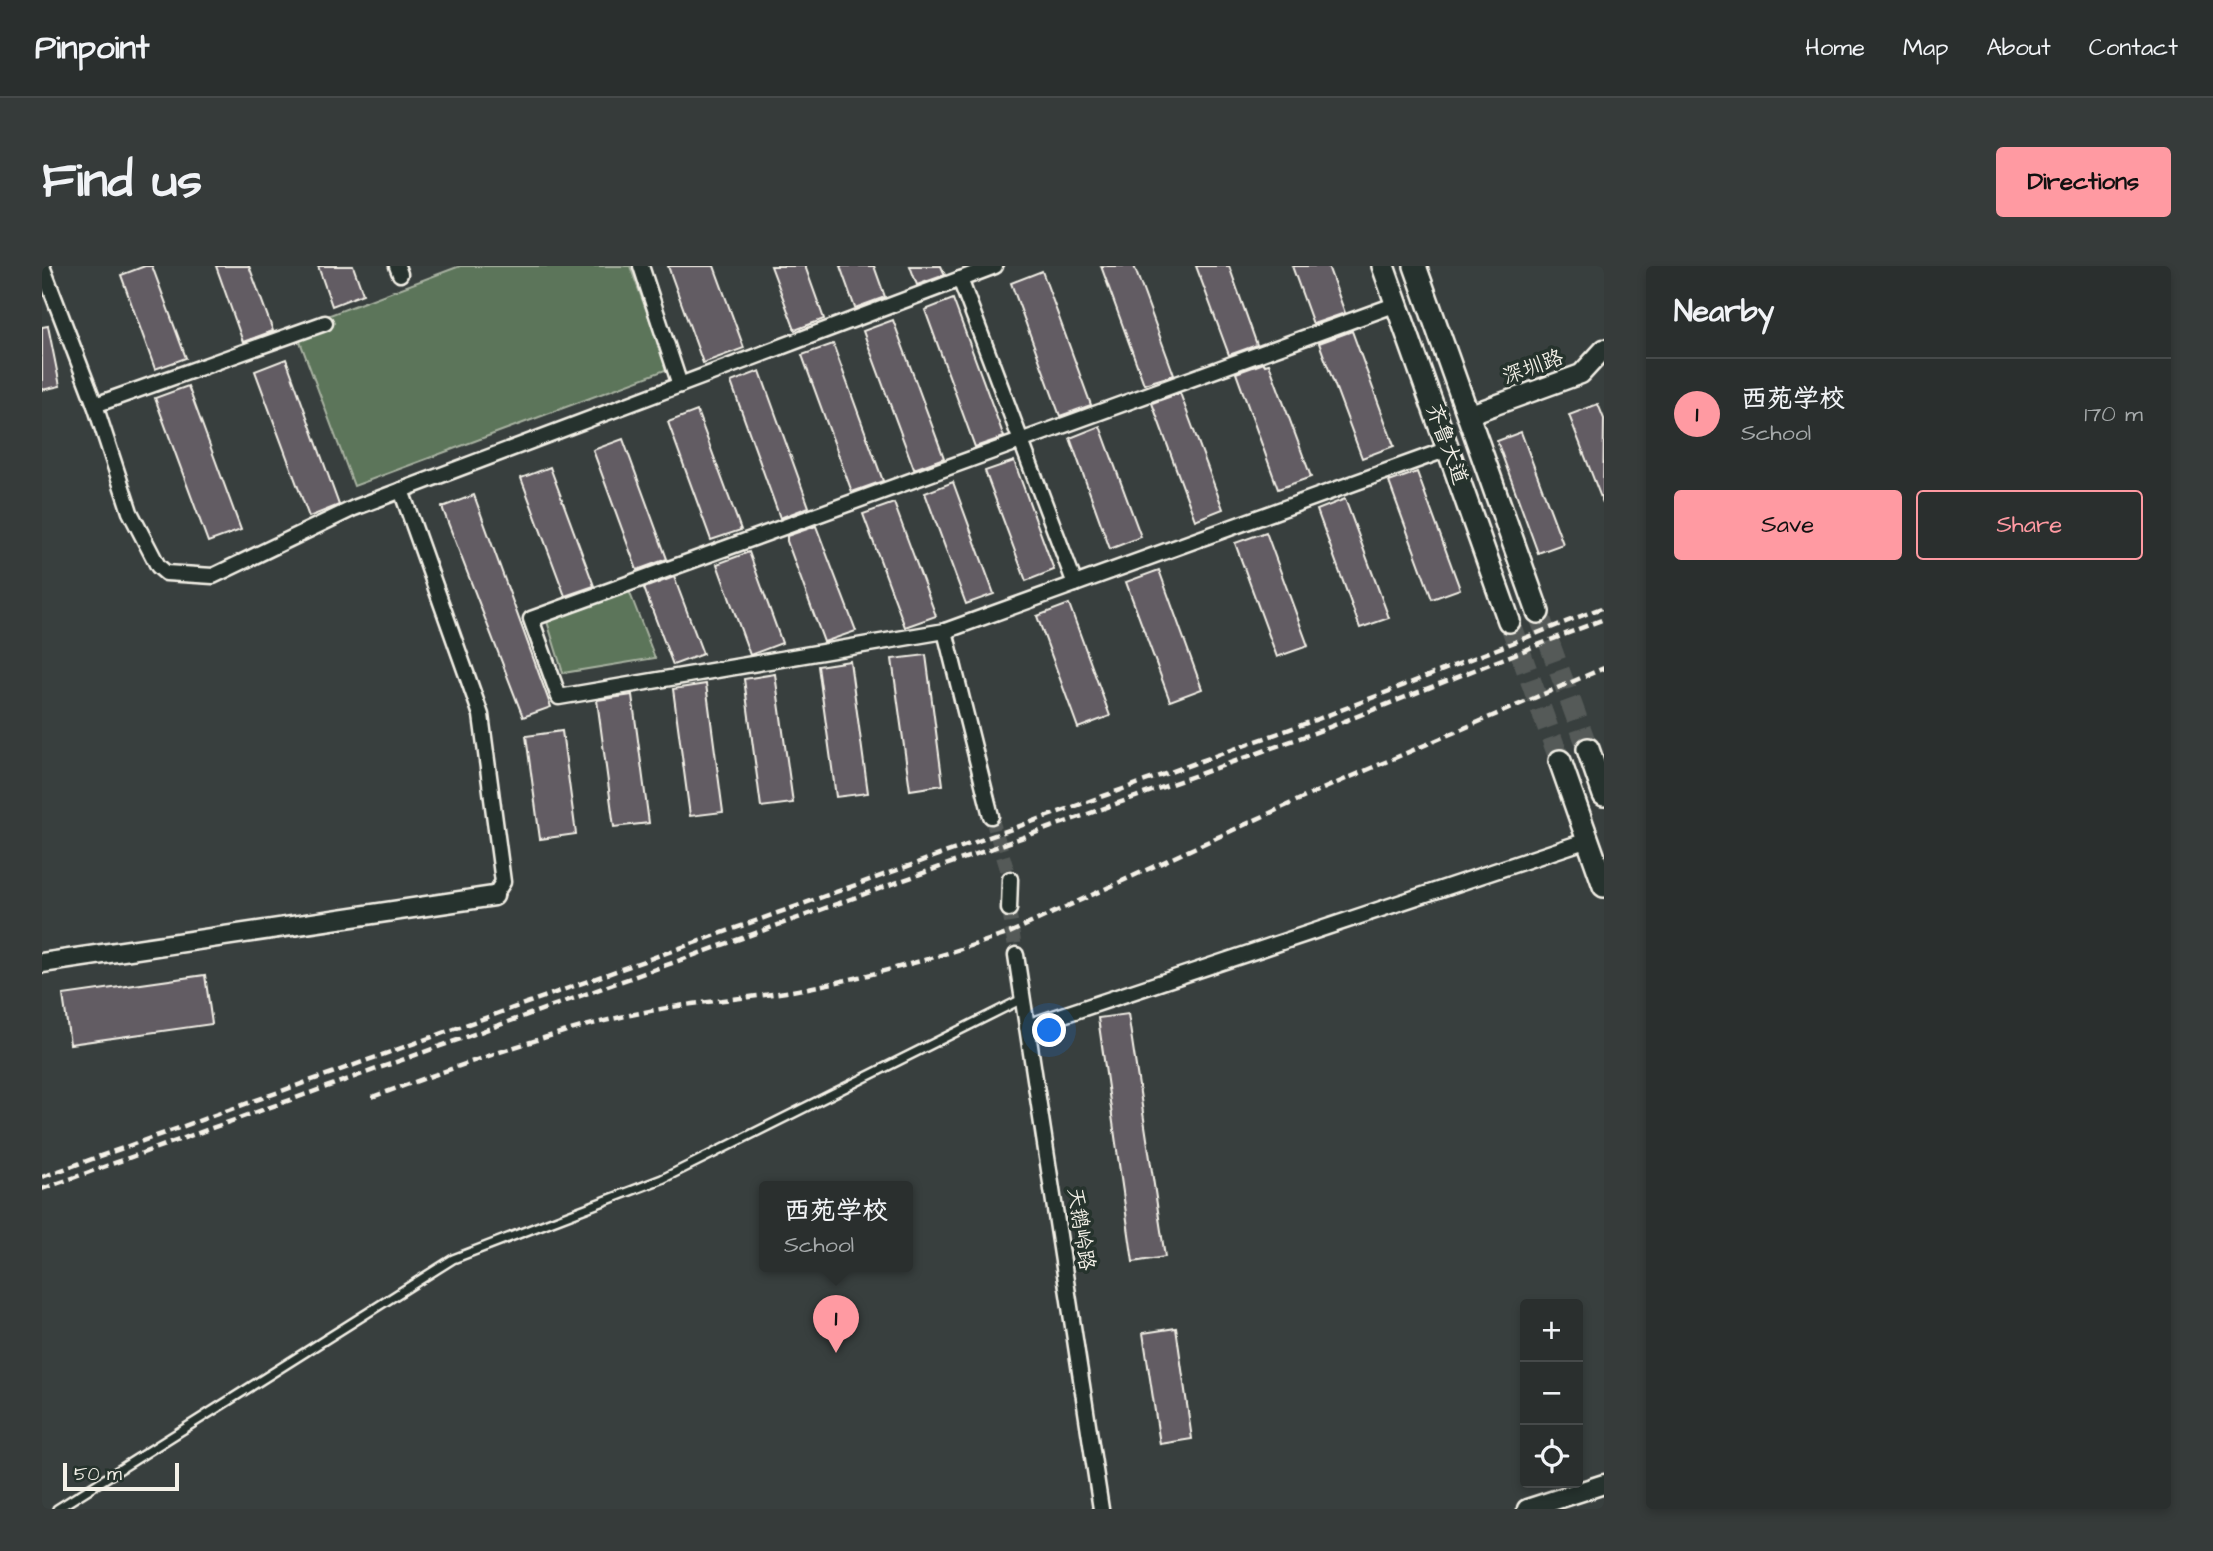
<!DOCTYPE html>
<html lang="en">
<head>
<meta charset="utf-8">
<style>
	body { margin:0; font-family:"Architects Daughter","LXGW WenKai TC",sans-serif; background:#363b3a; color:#f1f3f6 }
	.controls { position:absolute; right:21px; bottom:21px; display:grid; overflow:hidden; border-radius:7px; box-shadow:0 4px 10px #0003 }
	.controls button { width:63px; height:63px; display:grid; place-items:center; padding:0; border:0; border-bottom:2px solid #464a4a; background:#2a2f2e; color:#f1f3f6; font:35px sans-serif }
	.scale { position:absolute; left:21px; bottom:18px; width:116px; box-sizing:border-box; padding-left:7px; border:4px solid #f4f1e8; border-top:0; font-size:19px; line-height:24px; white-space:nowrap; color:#f4f1e8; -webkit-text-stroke:5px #26332d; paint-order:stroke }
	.you { position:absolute; left:1008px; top:765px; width:24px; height:24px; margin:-18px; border:5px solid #fff; border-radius:50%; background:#1a73e8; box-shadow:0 0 0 10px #1a73e833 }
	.badge { display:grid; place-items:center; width:46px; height:46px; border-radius:50%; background:#ff9aa2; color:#111; font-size:23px; font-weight:700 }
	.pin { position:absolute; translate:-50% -58px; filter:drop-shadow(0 2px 4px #0008) }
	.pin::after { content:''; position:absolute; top:37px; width:24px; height:21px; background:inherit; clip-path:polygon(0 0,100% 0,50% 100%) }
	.popup { position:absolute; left:717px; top:915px; width:154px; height:91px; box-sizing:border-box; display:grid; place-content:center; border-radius:7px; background:#2a2f2e; filter:drop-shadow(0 2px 5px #0005); font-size:23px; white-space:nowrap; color:#a5a9aa }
	.popup b { font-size:26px; color:#f1f3f6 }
	.popup::after { content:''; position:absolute; left:50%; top:100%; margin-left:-14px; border:14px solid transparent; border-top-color:#2a2f2e }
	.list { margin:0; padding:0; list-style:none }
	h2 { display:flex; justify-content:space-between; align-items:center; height:91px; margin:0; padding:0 28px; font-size:30px }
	h2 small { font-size:23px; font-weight:400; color:#a5a9aa }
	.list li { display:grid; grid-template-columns:46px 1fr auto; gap:21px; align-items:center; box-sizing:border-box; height:112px; padding:0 28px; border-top:2px solid #464a4a }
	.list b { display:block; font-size:26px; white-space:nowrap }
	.list p { margin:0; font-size:23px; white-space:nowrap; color:#a5a9aa }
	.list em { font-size:23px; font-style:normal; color:#a5a9aa }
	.actions { display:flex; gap:14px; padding:21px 28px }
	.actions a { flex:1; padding:16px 0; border:2px solid #ff9aa2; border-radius:7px; text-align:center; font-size:24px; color:#ff9aa2 }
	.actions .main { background:#ff9aa2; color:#111 }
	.icon { flex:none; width:38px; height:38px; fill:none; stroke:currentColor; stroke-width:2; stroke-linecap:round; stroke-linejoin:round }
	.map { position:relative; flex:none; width:1562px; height:1243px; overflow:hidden; border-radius:7px }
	header { display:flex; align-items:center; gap:42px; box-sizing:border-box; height:98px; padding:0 35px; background:#2a2f2e; border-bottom:2px solid #464a4a }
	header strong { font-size:33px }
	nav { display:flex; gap:38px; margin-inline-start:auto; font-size:24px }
	.intro { display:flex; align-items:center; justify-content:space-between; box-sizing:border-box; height:168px; padding:0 42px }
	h1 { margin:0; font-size:49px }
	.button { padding:18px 32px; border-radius:7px; background:#ff9aa2; color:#111; font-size:24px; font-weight:700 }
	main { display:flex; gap:42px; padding:0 42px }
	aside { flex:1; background:#2a2f2e; border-radius:7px; box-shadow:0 4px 10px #0003 }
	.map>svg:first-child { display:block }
	.green { fill:#5b745a; stroke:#a8b2a1; stroke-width:2 }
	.building { fill:#625b64; stroke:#f4f1e8; stroke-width:2 }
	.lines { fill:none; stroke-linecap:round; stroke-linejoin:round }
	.minor-tunnel { stroke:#545a58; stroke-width:14; stroke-dasharray:14 7; stroke-linecap:butt }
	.primary-tunnel { stroke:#545a58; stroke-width:21; stroke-dasharray:21 10; stroke-linecap:butt }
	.service-casing { stroke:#f4f1e8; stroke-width:12 }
	.minor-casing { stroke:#f4f1e8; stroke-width:19 }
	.tertiary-casing { stroke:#f4f1e8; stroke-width:23 }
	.primary-casing { stroke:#f4f1e8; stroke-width:26 }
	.service { stroke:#26332d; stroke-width:7 }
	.minor { stroke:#26332d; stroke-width:14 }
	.tertiary { stroke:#26332d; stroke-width:18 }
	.primary { stroke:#26332d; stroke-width:21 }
	.rail { stroke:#f4f1e8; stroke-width:4.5; stroke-dasharray:10 5; stroke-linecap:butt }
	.labels { text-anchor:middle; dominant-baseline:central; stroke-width:7; stroke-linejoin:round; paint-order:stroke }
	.street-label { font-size:21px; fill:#f4f1e8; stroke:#26332d }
</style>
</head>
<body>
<header>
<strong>Pinpoint</strong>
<nav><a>Home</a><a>Map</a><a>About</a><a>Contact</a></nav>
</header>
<div class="intro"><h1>Find us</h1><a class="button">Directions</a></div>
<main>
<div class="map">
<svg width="1562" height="1243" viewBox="0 0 1562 1243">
	<rect width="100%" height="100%" fill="#383f3e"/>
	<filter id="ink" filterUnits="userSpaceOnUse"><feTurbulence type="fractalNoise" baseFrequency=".0143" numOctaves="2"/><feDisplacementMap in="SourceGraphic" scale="14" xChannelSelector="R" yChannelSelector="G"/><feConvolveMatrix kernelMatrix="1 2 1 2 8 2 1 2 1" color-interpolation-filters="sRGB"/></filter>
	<g filter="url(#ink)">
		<g class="green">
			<polygon points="418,0 588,0 626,103 312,220 253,62"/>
			<polygon points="586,322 613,392 521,407 504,352"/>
		</g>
		<g class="building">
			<polygon points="103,0 110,0 144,92 113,103 79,9"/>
			<polygon points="174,0 207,0 231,65 201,76"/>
			<polygon points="276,0 311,0 321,28 290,40"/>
			<polygon points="626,0 672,0 702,82 661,97"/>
			<polygon points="729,0 763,0 782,53 753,64"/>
			<polygon points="798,0 832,0 843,31 813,42"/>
			<polygon points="868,0 899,0 903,9 875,19"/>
			<polygon points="1059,0 1092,0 1132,109 1102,118"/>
			<polygon points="1154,0 1187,0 1215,79 1187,89"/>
			<polygon points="1250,0 1286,0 1303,47 1271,58"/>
			<polygon points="1000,5 1049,139 1018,150 969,17"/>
			<polygon points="911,33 962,171 933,181 883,44"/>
			<polygon points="851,54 902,192 872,203 821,65"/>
			<polygon points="6,60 18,120 0,124 0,61"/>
			<polygon points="1310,65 1352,180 1320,192 1277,77"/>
			<polygon points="791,78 841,215 810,226 760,89"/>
			<polygon points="244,93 297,239 267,251 213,105"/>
			<polygon points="1222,97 1223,99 1227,98 1269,211 1236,223 1194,107"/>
			<polygon points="718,105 767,241 738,252 689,116"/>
			<polygon points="146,120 199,264 166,276 113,132"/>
			<polygon points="1138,127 1181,243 1153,254 1110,137"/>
			<polygon points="1556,138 1562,153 1561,237 1527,149"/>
			<polygon points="655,145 699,264 669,274 626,156"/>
			<polygon points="1058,160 1099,271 1068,283 1028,172"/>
			<polygon points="1479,166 1521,278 1496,287 1455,175"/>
			<polygon points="581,173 625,293 595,304 551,184"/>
			<polygon points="972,195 1012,304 984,315 943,205"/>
			<polygon points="508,201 552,320 523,330 479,212"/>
			<polygon points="1375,206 1418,323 1390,333 1347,216"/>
			<polygon points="911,216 952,328 924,338 883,227"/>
			<polygon points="432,229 509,441 481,451 400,241"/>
			<polygon points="1303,233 1347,352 1318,362 1275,244"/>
			<polygon points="852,237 894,350 863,361 821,248"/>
			<polygon points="774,260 814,365 782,376 745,275 745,270"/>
			<polygon points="1224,266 1266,380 1235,391 1193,277"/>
			<polygon points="707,286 740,377 708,389 675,298"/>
			<polygon points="1117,304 1160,423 1128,435 1084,316"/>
			<polygon points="632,311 661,388 631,399 602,322"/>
			<polygon points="1027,338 1068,450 1036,462 995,350"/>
			<polygon points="884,389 901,519 868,524 850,393"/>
			<polygon points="808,395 826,527 794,531 776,400"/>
			<polygon points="733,408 751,537 719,541 702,413"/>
			<polygon points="664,418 681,546 648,550 631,423"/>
			<polygon points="590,429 607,557 572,561 555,434"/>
			<polygon points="520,465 534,568 498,573 484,470"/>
			<polygon points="163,709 170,758 28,778 21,729"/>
			<polygon points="1086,748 1123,991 1091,996 1056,752"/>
			<polygon points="1134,1062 1150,1173 1118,1178 1101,1067"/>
		</g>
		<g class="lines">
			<g class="minor-tunnel">
				<polyline points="949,550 968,613"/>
				<polyline points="967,643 974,689"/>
			</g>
			<g class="primary-tunnel">
				<polyline points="1496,346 1546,483"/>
				<polyline points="1467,355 1518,495"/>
			</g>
			<g class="service-casing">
				<polyline id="service" points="15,1243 411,993 620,913 980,733"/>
			</g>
			<g class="minor-casing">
				<g id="minor">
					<polyline points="0,0 53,139 283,57"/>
					<polyline points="355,0 358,8"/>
					<polyline points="599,0 638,119"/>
					<polyline points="918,13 1033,318"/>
					<polyline points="1355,38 489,353 517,431 903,365 1406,183"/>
					<polyline points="53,139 88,246 116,300 124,307 171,310 312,242 953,0"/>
					<polyline points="359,224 439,449 461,616 452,630"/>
					<polyline points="903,365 949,550"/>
					<polyline points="967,643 968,613"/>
					<polyline points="974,689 1059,1243"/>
					<polyline points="985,761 1546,574"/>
				</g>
			</g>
			<g class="tertiary-casing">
				<g id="tertiary">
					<polyline points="1426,149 1539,108 1562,83"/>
					<polyline points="0,697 452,630"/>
					<polyline points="1485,1243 1562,1218"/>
				</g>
			</g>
			<g class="primary-casing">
				<g id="primary">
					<polyline points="1341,0 1467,355"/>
					<polyline points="1373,0 1496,346"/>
					<polyline points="1546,483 1562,529"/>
					<polyline points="1518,495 1562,620"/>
				</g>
			</g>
			<use href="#service" class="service"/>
			<use href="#minor" class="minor"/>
			<use href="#tertiary" class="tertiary"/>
			<use href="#primary" class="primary"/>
			<g class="rail">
				<path d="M330 831C419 800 510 764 603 746 651 736 701 733 750 725 823 712 894 692 965 668L1276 525 1562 402"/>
				<polyline points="0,911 1276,453 1562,341"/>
				<polyline points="0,923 1280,464 1562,353"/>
			</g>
		</g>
	</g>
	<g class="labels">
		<g class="street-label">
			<text transform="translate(1491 101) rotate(-20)">深圳路</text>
			<text transform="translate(1405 178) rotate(70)">齐鲁大道</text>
			<text transform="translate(1039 963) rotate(81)">天鹅岭路</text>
		</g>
	</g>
</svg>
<div class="controls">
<button>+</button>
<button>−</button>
<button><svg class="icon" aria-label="locate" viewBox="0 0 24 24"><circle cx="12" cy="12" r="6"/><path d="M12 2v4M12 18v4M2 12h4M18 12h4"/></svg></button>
</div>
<div class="scale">50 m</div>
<div class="you"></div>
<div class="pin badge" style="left:794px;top:1087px">1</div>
<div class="popup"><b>西苑学校</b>School</div>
</div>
<aside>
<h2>Nearby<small></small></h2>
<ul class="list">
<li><span class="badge">1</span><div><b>西苑学校</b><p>School</p></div><em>170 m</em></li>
</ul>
<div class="actions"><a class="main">Save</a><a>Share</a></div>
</aside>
</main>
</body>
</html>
